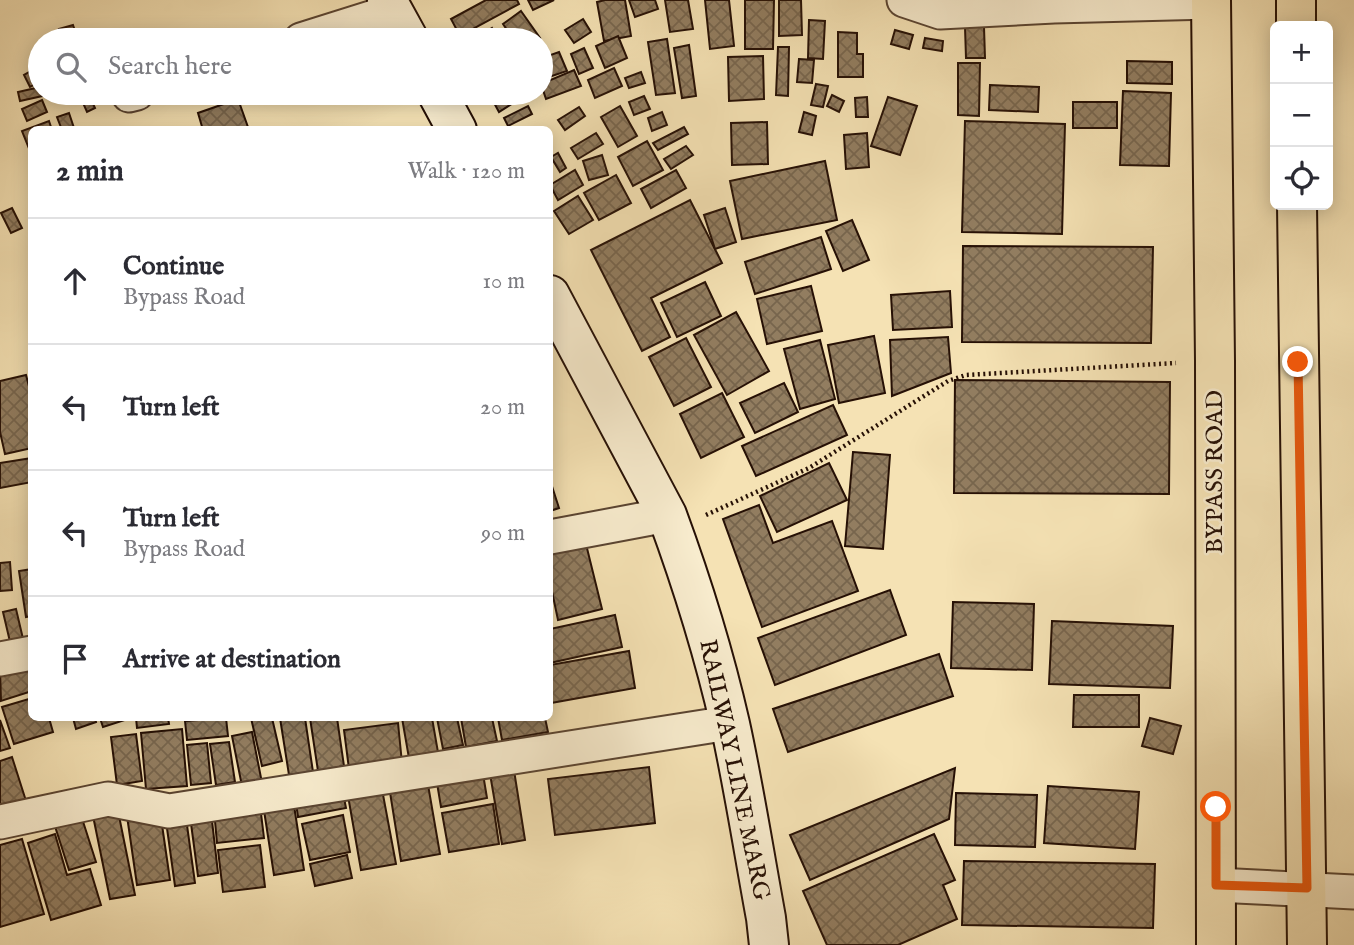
<!DOCTYPE html>
<html lang="en">
<head>
<meta charset="utf-8">
<style>
	body { margin:0; font-family:"IM FELL English",serif; background:#f7f7f7; color:#2b2b33 }
	.controls { position:absolute; right:21px; top:21px; display:grid; overflow:hidden; border-radius:10px; box-shadow:0 4px 18px #0003 }
	.controls button { width:63px; height:63px; display:grid; place-items:center; padding:0; border:0; border-bottom:2px solid #e1e1e2; background:#fff; color:#2b2b33; font:35px sans-serif }
	.stop { position:absolute; width:21px; height:21px; margin:-16px; border:5px solid #ea580c; border-radius:50%; background:#fff }
	.stop.end { background:#ea580c; border-color:#fff; box-shadow:0 2px 7px #0008 }
	.list { margin:0; padding:0; list-style:none }
	h2 { display:flex; justify-content:space-between; align-items:center; height:91px; margin:0; padding:0 28px; font-size:30px }
	h2 small { font-size:23px; font-weight:400; color:#7c7c81 }
	.list li { display:grid; grid-template-columns:46px 1fr auto; gap:21px; align-items:center; box-sizing:border-box; height:126px; padding:0 28px; border-top:2px solid #e1e1e2 }
	.list b { display:block; font-size:26px; white-space:nowrap }
	.list p { margin:0; font-size:23px; white-space:nowrap; color:#7c7c81 }
	.list em { font-size:23px; font-style:normal; color:#7c7c81 }
	.icon { flex:none; width:38px; height:38px; fill:none; stroke:currentColor; stroke-width:2; stroke-linecap:round; stroke-linejoin:round }
	.map { position:relative; flex:none; width:1354px; height:945px; overflow:hidden }
	.search { position:absolute; background:#fff; box-shadow:0 4px 18px #0003; left:28px; top:28px; width:525px; height:77px; display:flex; align-items:center; gap:18px; box-sizing:border-box; padding:0 24px; border-radius:38px; color:#7c7c81; font-size:26px }
	.panel { position:absolute; background:#fff; box-shadow:0 4px 18px #0003; left:28px; top:126px; width:525px; height:595px; border-radius:10px }
	.map>svg:first-child { display:block }
	.building { fill:url(#building-cross-hatch); stroke:#261005; stroke-width:2 }
	.lines { fill:none; stroke-linecap:round; stroke-linejoin:round }
	.street-casing { stroke:#5a4431; stroke-width:37 }
	.secondary-casing { stroke:#261005; stroke-width:42 }
	.primary-casing { stroke:#261005; stroke-width:42 }
	.path { stroke:#261005; stroke-width:4.5; stroke-dasharray:2 3.5; stroke-linecap:butt }
	.street { stroke:#f8ecce; stroke-width:33 }
	.secondary { stroke:#f8ecce; stroke-width:38 }
	.primary { stroke:#f5e2b4; stroke-width:38 }
	.route { stroke:#ea580c; stroke-width:9 }
	.labels { text-anchor:middle; dominant-baseline:central; stroke-width:5; stroke-linejoin:round; paint-order:stroke }
	.street-label { font-size:24px; fill:#261005; stroke:#f8ecce }
</style>
</head>
<body>
<div class="map">
<svg width="1354" height="945" viewBox="0 0 1354 945">
	<defs>
		<pattern id="building-cross-hatch" width="8" height="8" patternUnits="userSpaceOnUse" patternTransform="scale(1.75)"><rect width="8" height="8" fill="#927d60"/><path d="M0 0l8 8M0 8l8-8" fill="none" stroke="#77654d"/></pattern>
	</defs>
	<rect width="100%" height="100%" fill="#f5e2b4"/>
	<filter id="stains"><feTurbulence type="fractalNoise" baseFrequency=".00286" numOctaves="4"/><feColorMatrix values="0 0 0 0 .2 0 0 0 0 .09 0 0 0 0 .02 0 0 0 .5 -.17"/></filter>
	<radialGradient id="worn" r=".72"><stop offset=".6" stop-color="#630" stop-opacity="0"/><stop offset="1" stop-color="#630" stop-opacity=".3"/></radialGradient>
	<g class="building">
		<polygon points="486,0 517,0 519,4 460,36 451,19"/>
		<polygon points="528,0 554,0 533,10"/>
		<polygon points="605,0 625,0 631,36 604,41 597,2"/>
		<polygon points="629,0 655,0 658,9 635,17"/>
		<polygon points="665,0 688,0 693,29 670,32"/>
		<polygon points="705,0 729,0 734,46 710,49"/>
		<polygon points="745,0 774,0 773,49 745,49"/>
		<polygon points="779,0 801,0 802,35 779,36"/>
		<polygon points="521,11 540,38 536,40 514,40 503,24"/>
		<polygon points="583,19 591,32 574,43 565,30"/>
		<polygon points="809,20 825,21 823,59 808,58"/>
		<polygon points="73,25 78,40 62,40 59,29"/>
		<polygon points="965,27 984,27 985,58 966,58"/>
		<polygon points="492,28 499,40 474,40"/>
		<polygon points="895,30 913,35 909,49 891,44"/>
		<polygon points="838,32 857,33 857,54 863,54 863,77 838,77"/>
		<polygon points="618,36 627,58 605,68 596,46"/>
		<polygon points="925,38 943,41 942,51 923,48"/>
		<polygon points="667,39 675,93 656,95 648,42"/>
		<polygon points="689,45 696,96 682,98 674,48"/>
		<polygon points="778,47 789,47 788,96 776,95"/>
		<polygon points="584,48 593,68 579,74 571,54"/>
		<polygon points="559,52 567,71 549,77 542,58"/>
		<polygon points="763,56 764,99 729,101 728,57"/>
		<polygon points="799,59 814,60 812,83 797,82"/>
		<polygon points="1127,61 1172,62 1172,84 1127,83"/>
		<polygon points="958,63 980,63 979,116 958,115"/>
		<polygon points="40,66 40,82 30,87 24,75"/>
		<polygon points="614,68 622,86 595,98 588,80"/>
		<polygon points="574,70 581,86 546,99 541,84"/>
		<polygon points="641,72 645,83 629,88 625,78"/>
		<polygon points="816,84 828,86 823,107 811,105"/>
		<polygon points="990,85 1039,87 1038,112 989,110"/>
		<polygon points="40,87 40,93 47,95 20,101 18,92"/>
		<polygon points="1123,91 1171,93 1169,166 1120,165"/>
		<polygon points="88,93 95,108 87,112 80,96"/>
		<polygon points="502,93 513,93 518,100 499,112 492,99"/>
		<polygon points="832,95 844,101 839,112 827,106"/>
		<polygon points="644,96 650,109 634,115 629,102"/>
		<polygon points="867,97 868,117 856,117 855,98"/>
		<polygon points="888,97 917,106 900,155 871,146"/>
		<polygon points="238,99 249,130 203,130 198,113"/>
		<polygon points="42,100 47,112 27,121 22,109"/>
		<rect x="1073" y="102" width="44" height="26"/>
		<polygon points="528,106 532,114 508,126 504,118"/>
		<polygon points="620,106 637,136 618,147 601,117"/>
		<polygon points="579,107 585,116 565,130 558,120"/>
		<polygon points="662,112 667,125 652,131 648,118"/>
		<polygon points="804,112 816,116 812,135 799,132"/>
		<polygon points="69,113 74,128 62,130 57,117"/>
		<polygon points="49,121 52,130 32,130 32,156 22,131"/>
		<polygon points="965,121 1065,124 1062,234 962,232"/>
		<polygon points="767,122 768,164 732,165 731,123"/>
		<polygon points="684,127 688,134 658,150 653,143"/>
		<polygon points="596,133 603,144 578,159 571,148"/>
		<polygon points="867,133 869,167 846,169 844,135"/>
		<polygon points="647,141 663,170 633,186 618,157"/>
		<polygon points="686,146 693,155 671,169 664,159"/>
		<polygon points="558,153 566,168 560,172 551,157"/>
		<polygon points="602,155 608,175 589,180 583,161"/>
		<polygon points="825,161 837,220 742,239 730,181"/>
		<polygon points="575,170 583,185 558,200 550,185"/>
		<polygon points="676,170 686,188 651,208 641,189"/>
		<polygon points="616,175 631,203 599,220 584,193"/>
		<polygon points="578,196 593,220 569,234 554,211"/>
		<polygon points="690,200 722,263 651,298 670,337 642,351 591,250"/>
		<polygon points="12,208 22,228 11,233 1,213"/>
		<polygon points="725,208 736,242 715,249 704,215"/>
		<polygon points="852,220 869,260 843,271 826,231"/>
		<polygon points="821,237 831,269 755,294 745,262"/>
		<polygon points="963,246 1153,247 1151,343 962,342"/>
		<polygon points="705,282 721,316 677,337 661,303"/>
		<polygon points="811,286 822,331 767,344 757,299"/>
		<polygon points="950,291 952,327 893,330 891,295"/>
		<polygon points="736,312 769,371 727,395 694,335"/>
		<polygon points="874,336 885,393 839,403 828,345"/>
		<polygon points="948,337 951,373 892,396 890,340"/>
		<polygon points="686,338 711,387 674,406 649,357"/>
		<polygon points="820,340 835,399 800,409 784,349"/>
		<polygon points="26,375 32,398 32,448 5,454 0,432 0,381"/>
		<polygon points="955,380 1170,382 1169,494 954,493"/>
		<polygon points="784,383 798,412 755,433 740,403"/>
		<polygon points="722,393 744,437 701,458 680,414"/>
		<polygon points="833,405 847,435 756,476 742,446"/>
		<polygon points="853,452 890,455 883,549 845,546"/>
		<polygon points="32,458 32,482 0,488 0,463"/>
		<polygon points="829,463 847,500 777,532 760,496"/>
		<polygon points="550,480 559,508 550,511"/>
		<polygon points="759,505 773,543 832,521 858,591 762,627 723,519"/>
		<polygon points="583,532 602,609 558,620 550,582 550,541"/>
		<polygon points="10,562 12,590 0,591 0,563"/>
		<polygon points="32,569 32,616 26,617 19,571"/>
		<polygon points="890,590 906,635 775,685 758,638"/>
		<polygon points="953,602 1034,604 1032,670 951,668"/>
		<polygon points="16,609 24,643 11,646 3,612"/>
		<polygon points="615,615 622,647 550,663 550,629"/>
		<polygon points="1052,621 1173,626 1170,688 1049,684"/>
		<polygon points="629,651 635,688 551,703 550,665"/>
		<polygon points="939,654 953,696 788,752 773,709"/>
		<polygon points="32,660 32,691 1,701 0,670"/>
		<polygon points="1074,695 1139,695 1139,727 1073,727"/>
		<polygon points="32,698 32,718 49,718 53,732 14,744 2,707"/>
		<polygon points="73,718 95,718 96,722 76,729"/>
		<polygon points="100,718 124,718 125,720 103,727"/>
		<polygon points="136,718 168,718 169,724 137,728"/>
		<polygon points="226,718 228,736 187,740 185,721"/>
		<polygon points="251,718 272,718 282,761 262,766"/>
		<polygon points="280,718 305,718 313,772 289,775"/>
		<polygon points="310,718 337,718 344,766 318,771"/>
		<polygon points="402,718 432,718 439,758 410,764"/>
		<polygon points="437,718 457,718 463,745 443,749"/>
		<polygon points="461,718 492,718 497,741 466,747"/>
		<polygon points="498,718 545,718 548,732 502,740"/>
		<polygon points="1150,718 1181,726 1173,754 1142,746"/>
		<polygon points="0,720 10,748 0,751"/>
		<polygon points="398,723 402,763 349,769 344,730"/>
		<polygon points="182,729 187,786 146,789 141,733"/>
		<polygon points="252,732 262,783 242,786 232,736"/>
		<polygon points="136,734 142,781 117,785 111,737"/>
		<polygon points="229,742 235,782 216,785 210,744"/>
		<polygon points="207,743 211,783 191,785 187,745"/>
		<polygon points="12,757 27,804 0,813 0,761"/>
		<polygon points="513,764 525,840 502,844 489,768"/>
		<polygon points="649,767 655,823 555,835 548,779"/>
		<polygon points="482,768 487,798 441,807 436,777"/>
		<polygon points="955,768 949,819 810,880 790,835"/>
		<polygon points="427,779 440,854 401,861 389,786"/>
		<polygon points="381,784 396,864 361,870 347,790"/>
		<polygon points="1048,786 1139,792 1135,849 1044,843"/>
		<polygon points="342,788 346,808 298,817 295,796"/>
		<polygon points="956,793 1037,795 1035,847 955,845"/>
		<polygon points="293,799 304,870 274,875 263,804"/>
		<polygon points="493,804 499,844 449,852 442,813"/>
		<polygon points="260,805 264,838 217,843 214,810"/>
		<polygon points="117,806 135,895 110,899 92,811"/>
		<polygon points="79,809 96,862 69,870 52,817"/>
		<polygon points="160,811 170,880 137,885 127,816"/>
		<polygon points="211,812 218,873 198,876 190,816"/>
		<polygon points="343,815 350,852 310,860 302,824"/>
		<polygon points="186,818 195,883 175,886 166,821"/>
		<polygon points="55,834 67,875 90,869 101,905 51,920 28,843"/>
		<polygon points="934,834 955,880 943,885 957,919 898,945 827,945 803,891"/>
		<polygon points="22,839 44,914 0,927 0,845"/>
		<polygon points="260,845 265,887 223,892 218,850"/>
		<polygon points="347,855 352,878 315,886 310,864"/>
		<polygon points="964,861 1155,864 1153,928 962,925"/>
	</g>
	<g class="lines">
		<g class="street-casing">
			<g id="street">
				<polyline points="904,0 940,12 1054,6 1211,2"/>
				<polyline points="301,40 393,11"/>
				<polyline points="129,95 137,93"/>
				<polyline points="550,537 667,515"/>
				<polyline points="0,659 32,653"/>
				<polyline points="0,822 108,799 169,811 729,723"/>
				<polyline points="1216,885 1354,892"/>
			</g>
		</g>
		<g class="secondary-casing">
			<g id="secondary">
				<polyline points="387,0 409,40"/>
				<polyline points="437,93 457,130"/>
				<path d="M550 295 667 515C692 583 714 654 730 724 744 788 754 853 766 918L769 945"/>
			</g>
		</g>
		<g class="primary-casing">
			<g id="primary">
				<polyline points="1211,0 1215,361 1216,945"/>
				<polyline points="1296,0 1296,26"/>
				<polyline points="1297,205 1307,945"/>
			</g>
		</g>
		<polyline class="path" points="706,515 809,468 948,381 966,375 1176,363"/>
		<use href="#street" class="street"/>
		<use href="#secondary" class="secondary"/>
		<use href="#primary" class="primary"/>
	</g>
	<g class="lines">
		<polyline class="route" points="1216,807 1216,885 1307,888 1298,362"/>
	</g>
	<g class="labels">
		<g class="street-label">
			<text transform="translate(1215 472) rotate(-90)">BYPASS ROAD</text>
			<text transform="translate(734 770) rotate(78)">RAILWAY LINE MARG</text>
		</g>
	</g>
	<rect width="100%" height="100%" filter="url(#stains)"/>
	<rect width="100%" height="100%" fill="url(#worn)"/>
</svg>
<div class="controls">
<button>+</button>
<button>−</button>
<button><svg class="icon" aria-label="locate" viewBox="0 0 24 24"><circle cx="12" cy="12" r="6"/><path d="M12 2v4M12 18v4M2 12h4M18 12h4"/></svg></button>
</div>
<div class="stop" style="left:1216px;top:807px"></div>
<div class="stop end" style="left:1298px;top:362px"></div>
<div class="search"><svg class="icon" aria-label="search" viewBox="0 0 24 24"><circle cx="10" cy="10" r="6"/><path d="M15 15l6 6"/></svg>Search here</div>
<section class="panel">
<h2>2 min<small>Walk · 120 m</small></h2>
<ul class="list">
<li><svg class="icon" aria-label="ahead" viewBox="0 0 24 24"><path d="M12 20V5M6 11l6-6 6 6"/></svg><div><b>Continue</b><p>Bypass Road</p></div><em>10 m</em></li>
<li><svg class="icon" aria-label="left" viewBox="0 0 24 24"><path d="M17 20v-9H6M10 6l-5 5 5 5"/></svg><div><b>Turn left</b></div><em>20 m</em></li>
<li><svg class="icon" aria-label="left" viewBox="0 0 24 24"><path d="M17 20v-9H6M10 6l-5 5 5 5"/></svg><div><b>Turn left</b><p>Bypass Road</p></div><em>90 m</em></li>
<li><svg class="icon" aria-label="arrive" viewBox="0 0 24 24"><path d="M6 21V4h12l-3 4 3 4H6"/></svg><div><b>Arrive at destination</b></div></li>
</ul>
</section>
</div>
</body>
</html>
